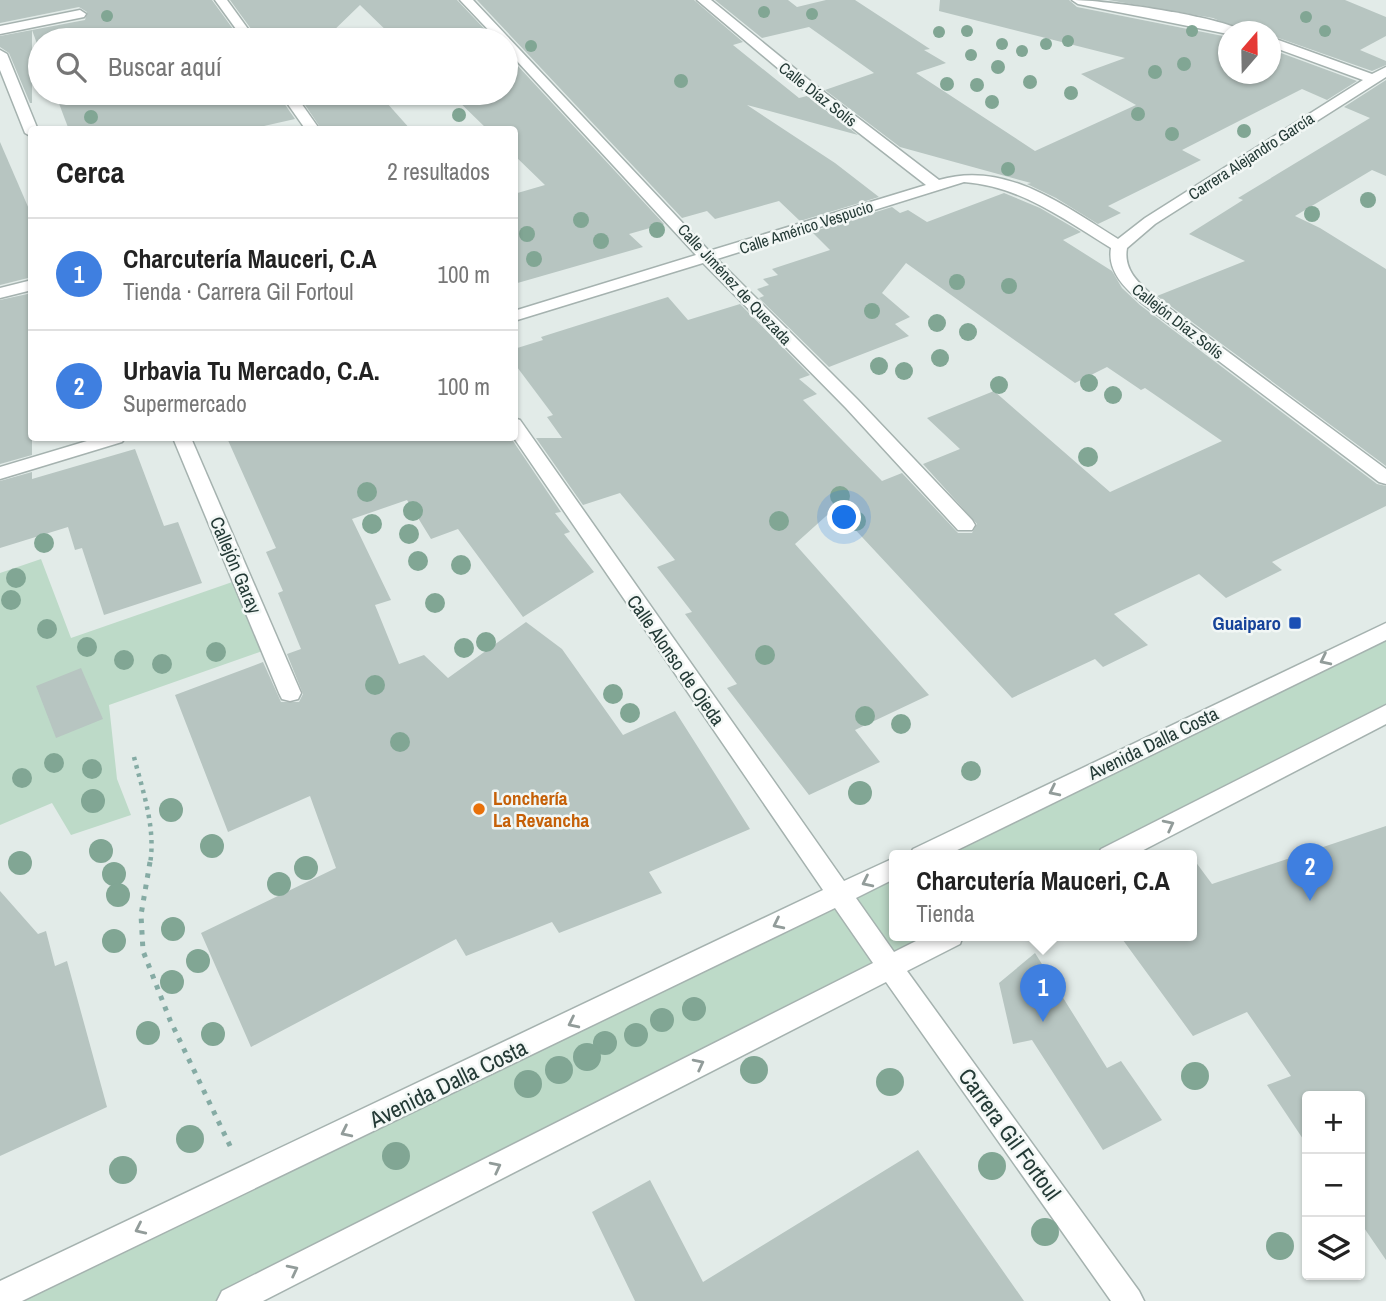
<!DOCTYPE html>
<html lang="es">
<head>
<meta charset="utf-8">
<style>
	body { margin:0; font-family:"Archivo Narrow",sans-serif; background:#f2f2f2; color:#222 }
	.controls { position:absolute; right:21px; bottom:21px; display:grid; overflow:hidden; border-radius:7px; box-shadow:0 2px 5px #0004 }
	.controls button { width:63px; height:63px; display:grid; place-items:center; padding:0; border:0; border-bottom:2px solid #e0e0e0; background:#fff; color:#222; font:35px sans-serif }
	.compass { position:absolute; left:1218px; top:21px; width:63px; height:63px; border-radius:50%; background:#fff; box-shadow:0 2px 5px #0004; rotate:20deg }
	.you { position:absolute; left:845px; top:518px; width:24px; height:24px; margin:-18px; border:5px solid #fff; border-radius:50%; background:#1a73e8; box-shadow:0 0 0 10px #1a73e833 }
	.badge { display:grid; place-items:center; width:46px; height:46px; border-radius:50%; background:#795541; color:#fff; font-size:23px; font-weight:700 }
	.pin { position:absolute; translate:-50% -58px; filter:drop-shadow(0 2px 4px #0008) }
	.pin::after { content:''; position:absolute; top:37px; width:24px; height:21px; background:inherit; clip-path:polygon(0 0,100% 0,50% 100%) }
	.popup { position:absolute; left:889px; top:850px; width:308px; height:91px; box-sizing:border-box; display:grid; place-content:center; border-radius:7px; background:#fff; filter:drop-shadow(0 2px 5px #0005); font-size:23px; white-space:nowrap; color:#767676 }
	.popup b { font-size:26px; color:#222 }
	.popup::after { content:''; position:absolute; left:50%; top:100%; margin-left:-14px; border:14px solid transparent; border-top-color:#fff }
	.list { margin:0; padding:0; list-style:none }
	h2 { display:flex; justify-content:space-between; align-items:center; height:91px; margin:0; padding:0 28px; font-size:30px }
	h2 small { font-size:23px; font-weight:400; color:#767676 }
	.list li { display:grid; grid-template-columns:46px 1fr auto; gap:21px; align-items:center; box-sizing:border-box; height:112px; padding:0 28px; border-top:2px solid #e0e0e0 }
	.list b { display:block; font-size:26px; white-space:nowrap }
	.list p { margin:0; font-size:23px; white-space:nowrap; color:#767676 }
	.list em { font-size:23px; font-style:normal; color:#767676 }
	.icon { flex:none; width:38px; height:38px; fill:none; stroke:currentColor; stroke-width:2; stroke-linecap:round; stroke-linejoin:round }
	.map { position:relative; flex:none; width:1386px; height:1301px; overflow:hidden }
	.search { position:absolute; background:#fff; box-shadow:0 2px 5px #0004; left:28px; top:28px; width:490px; height:77px; display:flex; align-items:center; gap:18px; box-sizing:border-box; padding:0 24px; border-radius:38px; color:#767676; font-size:26px }
	.panel { position:absolute; background:#fff; box-shadow:0 2px 5px #0004; left:28px; top:126px; width:490px; height:315px; border-radius:7px }
	.map>svg:first-child { display:block }
	.green { fill:#bddac8 }
	.building { fill:#b7c5c1 }
	.lines { fill:none; stroke-linecap:round; stroke-linejoin:round }
	.minor-casing { stroke:#a5b2af; stroke-width:3 }
	.path-far1 { stroke:#85aba4; stroke-width:4.5; stroke-dasharray:3.5 5; stroke-linecap:butt }
	.path { stroke:#85aba4; stroke-width:5; stroke-dasharray:4.5 7; stroke-linecap:butt }
	.minor { fill:#fff; fill-rule:evenodd }
	.tree { fill:#81a694 }
	.oneway { stroke:#929c9a }
	.transit-dot { fill:#1a4fb4; stroke:#f2f7f5; stroke-width:2.5 }
	.food-dot { fill:#e8710a; stroke:#f2f7f5; stroke-width:2.5 }
	.labels { text-anchor:middle; dominant-baseline:central; stroke-width:5; stroke-linejoin:round; paint-order:stroke }
	.far-street-label { font-size:16px; fill:#243a36; stroke:#f2f7f5 }
	.street-label { font-size:19px; fill:#243a36; stroke:#f2f7f5 }
	.transit-label { font-size:19px; font-weight:bold; fill:#164399; stroke:#f2f7f5; text-anchor:end }
	.food-label { font-size:19px; font-weight:bold; fill:#c56008; stroke:#f2f7f5; text-anchor:start }
	.near-street-label { font-size:23px; fill:#243a36; stroke:#f2f7f5 }
</style>
</head>
<body>
<div class="map">
<svg width="1386" height="1301" viewBox="0 0 1386 1301">
	<rect width="100%" height="100%" fill="#e2ebe8"/>
	<g class="green">
		<polygon points="41,559 71,638 241,579 271,648 109,705 117,779 131,815 71,835 52,803 0,825 0,573"/>
		<polygon points="1386,631 1386,714 1109,856 921,856"/>
		<polygon points="894,868 894,936 951,936 232,1301 0,1301"/>
	</g>
	<g class="building">
		<polygon points="0,0 212,0 241,40 40,40 40,52 32,30 85,20 87,12 79,7 0,23"/>
		<polygon points="230,0 457,0 495,40 396,40 360,5 328,36 331,40 259,40"/>
		<polygon points="477,0 694,0 743,42 733,45 799,98 807,96 858,135 747,105 835,163 879,197 800,221 779,201 715,219 707,211 682,218"/>
		<polygon points="715,0 788,0 797,7 826,0 855,0 930,49 924,50 946,63 916,73 1035,151 1136,105 1081,74 1125,58 939,11 940,0 1069,0 1077,7 1228,37 1228,74 1270,74 1270,49 1357,81 1327,100 1302,89 1182,150 1201,160 1108,206 1121,213 1098,224 1056,198 1027,184 1031,183 900,147 825,90 874,73 809,27 762,38"/>
		<polygon points="1108,0 1345,0 1386,17 1386,36 1360,50 1386,61 1386,65 1372,71 1270,35 1270,32 1246,32 1213,18"/>
		<polygon points="32,30 32,103 30,103 9,53 0,47 0,36"/>
		<polygon points="506,53 664,224 629,234 643,247 514,284 514,194 545,185 514,155 514,130 488,130 450,93 506,93"/>
		<polygon points="1386,80 1386,176 1372,170 1295,216 1320,228 1386,269 1386,466 1157,296 1245,261 1189,234 1243,200 1238,198 1370,118 1344,107"/>
		<polygon points="55,93 277,93 295,119 246,130 69,130"/>
		<polygon points="297,93 378,93 411,130 322,130"/>
		<polygon points="0,142 32,216 32,277 0,285"/>
		<polygon points="1004,193 1040,208 1081,232 1063,240 1112,271 1122,288 1140,305 1377,484 1386,486 1386,506 1272,562 1282,570 1226,598 1199,574 1114,614 1148,645 1103,667 1095,659 1012,698 835,508 795,544 929,695 855,730 880,762 809,795 727,688 737,684 685,614 692,612 657,567 675,560 620,493 583,505 536,438 562,438 547,417 553,415 514,363 514,349 543,340 541,337 668,297 688,320 740,304 810,375 799,379 817,394 803,400 882,481 902,473 958,533 972,533 977,524 923,464 960,449 927,418 994,391 1110,492 1222,441 1145,388 1141,390 1107,367 1075,383 906,263 882,293 910,317 895,324 909,336 829,367 759,298 764,296 757,289 769,285 763,279 778,275 772,269 830,250 812,232 892,207 900,213 908,210 927,222"/>
		<polygon points="32,293 32,455 0,464 0,300"/>
		<polygon points="227,438 511,438 561,512 555,513 570,532 564,534 594,572 523,617 458,529 431,539 407,500 352,519 391,600 375,605 399,664 424,655 448,678 526,622 562,649 623,735 675,711 750,829 649,872 662,893 559,933 552,922 466,956 456,939 251,1047 201,933 336,868 310,796 228,832 175,695 263,662 281,702 299,702 303,694 287,654 301,649 278,593 283,591 266,552 276,548"/>
		<polygon points="135,449 164,526 178,522 202,583 104,615 82,548 75,550 68,527 0,548 0,481 32,472 32,479"/>
		<polygon points="81,668 103,719 56,738 36,686"/>
		<polygon points="1386,826 1386,1260 1360,1222 1360,1096 1307,1096 1307,1145 1267,1085 1291,1076 1247,1012 1193,1036 1120,936 1192,936 1192,857 1212,884"/>
		<polygon points="0,891 38,934 46,931 55,966 67,961 107,1107 0,1156"/>
		<polygon points="1035,953 1107,1068 1121,1061 1162,1120 1103,1150 1032,1040 1013,1044 999,983"/>
		<polygon points="918,1150 1024,1301 635,1301 592,1212 650,1180 703,1282"/>
	</g>
	<g class="lines">
		<g class="minor-casing">
			<g id="minor">
				<polygon points="215,0 227,0 256,40 244,40"/>
				<path d="M460 0H473L709 251 926 185 805 91 697 0H711L815 85 939 180C1006 160 1064 206 1118 239L1145 218 1363 80 1270 46V37L1372 74 1386 67V77L1155 224 1127 248C1123 270 1139 283 1154 297L1386 469V484L1379 482 1142 303C1126 289 1107 272 1111 248 1064 219 1020 186 964 182L717 259 858 400 972 520 975 525 972 530H958L846 408 703 263 514 321V311L696 255 506 49V40H498Z"/>
				<path d="M1072 0C1103 0 1221 16 1244 32L1228 34 1078 4Z"/>
				<polygon points="80,10 86,14 84,17 0,34 0,26"/>
				<polygon points="0,50 7,54 38,130 32,130 32,137 25,133 0,70"/>
				<polygon points="280,93 294,93 320,130 306,130"/>
				<polygon points="32,280 32,290 0,298 0,288"/>
				<polygon points="514,418 520,420 844,881 894,858 894,879 856,898 894,952 926,936 963,936 960,944 907,971 1139,1291 1144,1301 1111,1301 886,982 263,1301 217,1301 222,1291 873,963 835,908 22,1301 0,1301 0,1281 823,890 514,438"/>
				<polygon points="97,438 125,438 122,442 0,479 0,467"/>
				<polygon points="173,438 191,438 301,693 298,699 290,701 282,699 279,693"/>
				<polygon points="1386,623 1386,640 945,856 909,856 913,849"/>
				<polygon points="1386,705 1386,724 1132,856 1097,856 1101,849"/>
			</g>
		</g>
		<path class="path-far1" d="M134 757C143 792 156 828 150 864"/>
		<polyline class="path" points="150,862 141,915 143,951 170,1020 232,1150"/>
		<use href="#minor" class="minor"/>
	</g>
	<g class="tree">
		<circle cx="764" cy="12" r="6"/>
		<circle cx="812" cy="14" r="6"/>
		<circle cx="107" cy="16" r="6"/>
		<circle cx="1306" cy="17" r="6"/>
		<circle cx="967" cy="31" r="6"/>
		<circle cx="1192" cy="31" r="6"/>
		<circle cx="1325" cy="31" r="6"/>
		<circle cx="939" cy="32" r="6"/>
		<circle cx="1068" cy="41" r="6"/>
		<circle cx="1002" cy="44" r="6"/>
		<circle cx="1046" cy="44" r="6"/>
		<circle cx="531" cy="46" r="6"/>
		<circle cx="1022" cy="51" r="6"/>
		<circle cx="971" cy="55" r="6"/>
		<circle cx="1184" cy="64" r="7"/>
		<circle cx="998" cy="67" r="7"/>
		<circle cx="1155" cy="72" r="7"/>
		<circle cx="681" cy="81" r="7"/>
		<circle cx="1030" cy="82" r="7"/>
		<circle cx="947" cy="84" r="7"/>
		<circle cx="977" cy="85" r="7"/>
		<circle cx="1071" cy="93" r="7"/>
		<circle cx="992" cy="102" r="7"/>
		<circle cx="1138" cy="114" r="7"/>
		<circle cx="459" cy="115" r="7"/>
		<circle cx="91" cy="117" r="7"/>
		<circle cx="1244" cy="131" r="7"/>
		<circle cx="1172" cy="134" r="7"/>
		<circle cx="1008" cy="169" r="7"/>
		<circle cx="1368" cy="200" r="8"/>
		<circle cx="1312" cy="214" r="8"/>
		<circle cx="581" cy="220" r="8"/>
		<circle cx="657" cy="230" r="8"/>
		<circle cx="527" cy="234" r="8"/>
		<circle cx="601" cy="241" r="8"/>
		<circle cx="534" cy="259" r="8"/>
		<circle cx="957" cy="282" r="8"/>
		<circle cx="1009" cy="286" r="8"/>
		<circle cx="872" cy="311" r="8"/>
		<circle cx="937" cy="323" r="9"/>
		<circle cx="968" cy="332" r="9"/>
		<circle cx="940" cy="358" r="9"/>
		<circle cx="879" cy="366" r="9"/>
		<circle cx="904" cy="371" r="9"/>
		<circle cx="1089" cy="383" r="9"/>
		<circle cx="999" cy="385" r="9"/>
		<circle cx="1113" cy="395" r="9"/>
		<circle cx="1088" cy="457" r="10"/>
		<circle cx="367" cy="492" r="10"/>
		<circle cx="840" cy="496" r="10"/>
		<circle cx="413" cy="511" r="10"/>
		<circle cx="779" cy="521" r="10"/>
		<circle cx="856" cy="521" r="10"/>
		<circle cx="372" cy="524" r="10"/>
		<circle cx="409" cy="534" r="10"/>
		<circle cx="44" cy="543" r="10"/>
		<circle cx="418" cy="561" r="10"/>
		<circle cx="461" cy="565" r="10"/>
		<circle cx="16" cy="578" r="10"/>
		<circle cx="11" cy="600" r="10"/>
		<circle cx="435" cy="603" r="10"/>
		<circle cx="47" cy="629" r="10"/>
		<circle cx="486" cy="642" r="10"/>
		<circle cx="87" cy="647" r="10"/>
		<circle cx="464" cy="648" r="10"/>
		<circle cx="216" cy="652" r="10"/>
		<circle cx="765" cy="655" r="10"/>
		<circle cx="124" cy="660" r="10"/>
		<circle cx="162" cy="664" r="10"/>
		<circle cx="375" cy="685" r="10"/>
		<circle cx="613" cy="694" r="10"/>
		<circle cx="630" cy="713" r="10"/>
		<circle cx="865" cy="716" r="10"/>
		<circle cx="901" cy="724" r="10"/>
		<circle cx="400" cy="742" r="10"/>
		<circle cx="54" cy="763" r="10"/>
		<circle cx="92" cy="769" r="10"/>
		<circle cx="971" cy="771" r="10"/>
		<circle cx="22" cy="778" r="10"/>
		<circle cx="860" cy="793" r="12"/>
		<circle cx="93" cy="801" r="12"/>
		<circle cx="171" cy="810" r="12"/>
		<circle cx="212" cy="846" r="12"/>
		<circle cx="101" cy="851" r="12"/>
		<circle cx="20" cy="863" r="12"/>
		<circle cx="306" cy="868" r="12"/>
		<circle cx="114" cy="874" r="12"/>
		<circle cx="279" cy="884" r="12"/>
		<circle cx="118" cy="895" r="12"/>
		<circle cx="173" cy="929" r="12"/>
		<circle cx="114" cy="941" r="12"/>
		<circle cx="198" cy="961" r="12"/>
		<circle cx="172" cy="982" r="12"/>
		<circle cx="694" cy="1009" r="12"/>
		<circle cx="662" cy="1020" r="12"/>
		<circle cx="148" cy="1033" r="12"/>
		<circle cx="213" cy="1034" r="12"/>
		<circle cx="636" cy="1035" r="12"/>
		<circle cx="605" cy="1043" r="12"/>
		<circle cx="587" cy="1057" r="14"/>
		<circle cx="559" cy="1070" r="14"/>
		<circle cx="754" cy="1070" r="14"/>
		<circle cx="1195" cy="1076" r="14"/>
		<circle cx="890" cy="1082" r="14"/>
		<circle cx="528" cy="1084" r="14"/>
		<circle cx="190" cy="1139" r="14"/>
		<circle cx="396" cy="1156" r="14"/>
		<circle cx="992" cy="1166" r="14"/>
		<circle cx="123" cy="1170" r="14"/>
		<circle cx="1045" cy="1232" r="14"/>
		<circle cx="1280" cy="1246" r="14"/>
	</g>
	<defs><path id="oneway-chevron" d="M-2-3.5L2.5 0L-2 3.5" fill="none" stroke-width="1.6" stroke-linecap="round" stroke-linejoin="round" transform="scale(1.75)"/></defs>
	<g class="oneway">
		<use href="#oneway-chevron" transform="translate(1325 660) rotate(154)"/>
		<use href="#oneway-chevron" transform="translate(1054 791) rotate(154)"/>
		<use href="#oneway-chevron" transform="translate(1169 825) rotate(-27)"/>
		<use href="#oneway-chevron" transform="translate(867 882) rotate(154)"/>
		<use href="#oneway-chevron" transform="translate(778 924) rotate(154)"/>
		<use href="#oneway-chevron" transform="translate(573 1023) rotate(154)"/>
		<use href="#oneway-chevron" transform="translate(699 1064) rotate(-27)"/>
		<use href="#oneway-chevron" transform="translate(346 1132) rotate(154)"/>
		<use href="#oneway-chevron" transform="translate(496 1167) rotate(-27)"/>
		<use href="#oneway-chevron" transform="translate(140 1229) rotate(155)"/>
		<use href="#oneway-chevron" transform="translate(293 1270) rotate(-27)"/>
	</g>
	<rect class="transit-dot" x="1288" y="616" width="14" height="14" rx="3.5"/>
	<circle class="food-dot" cx="479" cy="809" r="7"/>
	<g class="labels">
		<g class="far-street-label">
			<text transform="translate(818 94) rotate(38)">Calle Díaz Solís</text>
			<text transform="translate(1251 156) rotate(-33)">Carrera Alejandro García</text>
			<text transform="translate(806 227) rotate(-18)">Calle Américo Vespucio</text>
			<text transform="translate(735 284) rotate(47)">Calle Jiménez de Quezada</text>
			<text transform="translate(1178 321) rotate(38)">Callejón Díaz Solís</text>
		</g>
		<g class="street-label">
			<text transform="translate(236 565) rotate(67)">Callejón Garay</text>
			<text transform="translate(676 660) rotate(55)">Calle Alonso de Ojeda</text>
			<text transform="translate(1153 743) rotate(-26)">Avenida Dalla Costa</text>
		</g>
		<g class="transit-label">
			<text x="1281" y="623">Guaiparo</text>
		</g>
		<g class="food-label">
			<text x="493" y="798">Lonchería<tspan x="493" dy="22">La Revancha</tspan></text>
		</g>
		<g class="near-street-label">
			<text transform="translate(448 1083) rotate(-26)">Avenida Dalla Costa</text>
			<text transform="translate(1010 1134) rotate(54)">Carrera Gil Fortoul</text>
		</g>
	</g>
</svg>
<div class="controls">
<button>+</button>
<button>−</button>
<button><svg class="icon" aria-label="layers" viewBox="0 0 24 24"><path d="M12 4l9 5-9 5-9-5zM3 14l9 5 9-5"/></svg></button>
</div>
<svg class="compass" viewBox="-18 -18 36 36"><path d="M0-13l5 13h-10z" fill="#e53935"/><path d="M0 13l5-13h-10z" fill="#767676"/></svg>
<div class="you"></div>
<div class="pin badge" style="left:1043px;top:1022px;background:#3f7fe0">1</div>
<div class="popup"><b>Charcutería Mauceri, C.A</b>Tienda</div>
<div class="pin badge" style="left:1310px;top:901px;background:#3f7fe0">2</div>
<div class="search"><svg class="icon" aria-label="search" viewBox="0 0 24 24"><circle cx="10" cy="10" r="6"/><path d="M15 15l6 6"/></svg>Buscar aquí</div>
<section class="panel">
<h2>Cerca<small>2 resultados</small></h2>
<ul class="list">
<li><span class="badge" style="background:#3f7fe0">1</span><div><b>Charcutería Mauceri, C.A</b><p>Tienda · Carrera Gil Fortoul</p></div><em>100 m</em></li>
<li><span class="badge" style="background:#3f7fe0">2</span><div><b>Urbavia Tu Mercado, C.A.</b><p>Supermercado</p></div><em>100 m</em></li>
</ul>
</section>
</div>
</body>
</html>
